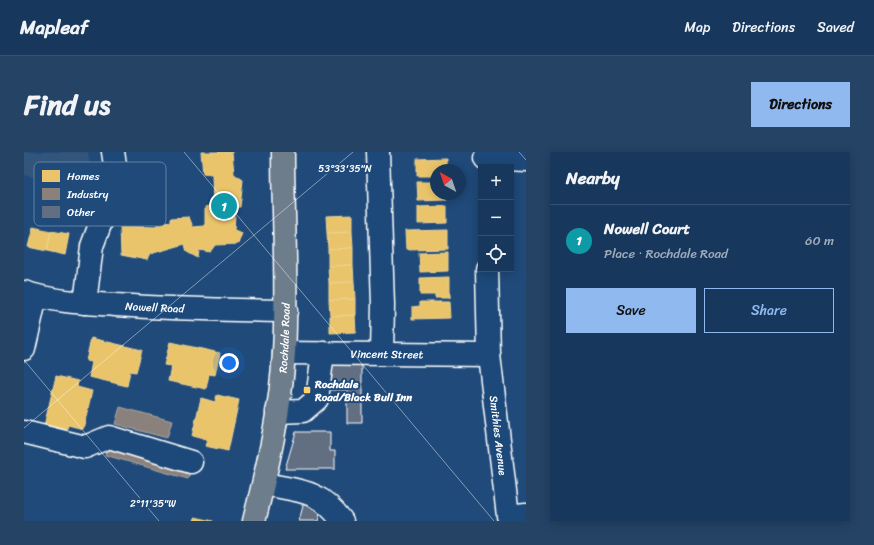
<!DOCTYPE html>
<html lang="en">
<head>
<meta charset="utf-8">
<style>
	body { margin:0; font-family:Sriracha,sans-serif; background:#244365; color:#f1f3f6 }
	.controls { position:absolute; right:12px; top:12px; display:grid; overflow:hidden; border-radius:0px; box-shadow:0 2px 10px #0003 }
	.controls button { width:36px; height:36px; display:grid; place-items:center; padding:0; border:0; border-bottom:1px solid #365272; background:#17385c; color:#f1f3f6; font:20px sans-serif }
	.compass { position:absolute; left:406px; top:12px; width:36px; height:36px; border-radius:50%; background:#17385c; box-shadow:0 2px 10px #0003; rotate:320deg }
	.you { position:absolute; left:205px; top:211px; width:14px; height:14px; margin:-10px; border:3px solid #fff; border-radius:50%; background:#1a73e8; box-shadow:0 0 0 6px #1a73e833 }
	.badge { display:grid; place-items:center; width:26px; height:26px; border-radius:50%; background:#90b9f0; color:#fff; font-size:13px; font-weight:700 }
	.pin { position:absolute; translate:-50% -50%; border:2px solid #fff; box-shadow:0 1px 4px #0006 }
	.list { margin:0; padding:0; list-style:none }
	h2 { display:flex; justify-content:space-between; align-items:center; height:52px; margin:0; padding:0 16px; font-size:17px }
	h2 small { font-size:13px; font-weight:400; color:#9eacbb }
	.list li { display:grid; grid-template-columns:26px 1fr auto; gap:12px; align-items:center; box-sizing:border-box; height:72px; padding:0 16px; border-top:1px solid #365272 }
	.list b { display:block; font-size:15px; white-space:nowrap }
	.list p { margin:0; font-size:13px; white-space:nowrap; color:#9eacbb }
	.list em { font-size:13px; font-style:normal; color:#9eacbb }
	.actions { display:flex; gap:8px; padding:12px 16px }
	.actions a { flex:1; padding:9px 0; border:1px solid #90b9f0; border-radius:0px; text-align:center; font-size:14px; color:#90b9f0 }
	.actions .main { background:#90b9f0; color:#111 }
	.icon { flex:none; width:22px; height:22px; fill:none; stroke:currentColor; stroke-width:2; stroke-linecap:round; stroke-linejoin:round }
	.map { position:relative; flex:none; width:502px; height:369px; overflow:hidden; border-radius:0px }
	header { display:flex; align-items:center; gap:24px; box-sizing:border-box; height:56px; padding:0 20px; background:#17385c; border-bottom:1px solid #365272 }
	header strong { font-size:19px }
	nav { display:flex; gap:22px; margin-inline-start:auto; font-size:14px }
	.intro { display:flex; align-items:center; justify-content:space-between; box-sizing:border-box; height:96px; padding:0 24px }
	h1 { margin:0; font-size:28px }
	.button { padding:10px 18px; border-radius:0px; background:#90b9f0; color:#111; font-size:14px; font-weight:700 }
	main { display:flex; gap:24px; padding:0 24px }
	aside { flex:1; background:#17385c; border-radius:0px; box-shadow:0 2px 10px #0003 }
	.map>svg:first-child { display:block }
	.built { fill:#33557c }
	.homes { fill:#e9c46a; stroke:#f0d697 }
	.industry { fill:#8a817c; stroke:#ada7a3 }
	.building { fill:#626e82; stroke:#fff }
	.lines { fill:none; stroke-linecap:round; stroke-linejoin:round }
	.minor-casing { stroke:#fff; stroke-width:25 }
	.major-casing { stroke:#fff; stroke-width:25 }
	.minor { stroke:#1f4a7a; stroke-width:22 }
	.major { stroke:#6d7d8c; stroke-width:22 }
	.ticks { fill:none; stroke:#fff; stroke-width:1; stroke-opacity:0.45 }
	.poi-dot { fill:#ffd166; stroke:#1f4a7a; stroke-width:1.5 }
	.labels { text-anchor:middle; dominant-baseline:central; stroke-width:4; stroke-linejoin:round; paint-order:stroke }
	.street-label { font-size:11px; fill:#fff; stroke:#1f4a7a }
	.poi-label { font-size:11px; font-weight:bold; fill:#fff; stroke:#1f4a7a; text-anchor:start }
	.key { fill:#1f4a7a; stroke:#6280a2; stroke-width:1 }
	.key-label { font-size:11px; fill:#fff }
	.ticks-label { font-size:10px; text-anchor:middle; fill:#fff; stroke:#1f4a7a; stroke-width:4; stroke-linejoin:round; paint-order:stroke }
</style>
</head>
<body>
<header>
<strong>Mapleaf</strong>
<nav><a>Map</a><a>Directions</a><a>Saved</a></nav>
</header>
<div class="intro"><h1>Find us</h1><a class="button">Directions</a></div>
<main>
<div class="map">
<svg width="502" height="369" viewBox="0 0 502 369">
	<rect width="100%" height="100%" fill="#1f4a7a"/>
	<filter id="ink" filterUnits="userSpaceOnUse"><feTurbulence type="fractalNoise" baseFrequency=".025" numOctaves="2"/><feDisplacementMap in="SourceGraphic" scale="8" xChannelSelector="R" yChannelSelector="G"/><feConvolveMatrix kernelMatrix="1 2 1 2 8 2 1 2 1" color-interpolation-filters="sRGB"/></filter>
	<g filter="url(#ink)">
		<polygon class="built" points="0,0 64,0 70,41 0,23"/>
		<g class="homes">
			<polygon points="177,0 208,0 210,22 219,28 216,55 208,56 211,62 210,78 218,81 214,92 191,93 186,100 175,98 174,106 163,100 161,92 126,102 123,108 97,103 96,74 132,75 134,69 147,71 147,66 165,65 169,75 181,74 181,55 189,53 188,23 179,22"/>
			<polygon points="422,6 422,18 412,18 412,24 393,24 393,7"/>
			<polygon points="393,30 412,30 412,42 423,42 423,48 394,49"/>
			<polygon points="423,54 423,71 394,72 394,55"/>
			<polygon points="328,63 328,80 303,81 302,64"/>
			<polygon points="9,75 27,79 23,99 4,95"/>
			<polygon points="424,78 424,97 382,98 381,79"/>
			<polygon points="27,79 45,82 41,103 23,99"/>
			<polygon points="328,80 329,96 304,97 303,81"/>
			<polygon points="329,96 329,113 304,114 304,97"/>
			<polygon points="424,100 424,119 396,120 395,101"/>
			<polygon points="329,113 330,130 305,131 304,114"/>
			<polygon points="425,125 425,146 411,146 411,143 396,143 396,126"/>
			<polygon points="330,130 331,147 305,148 305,131"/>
			<polygon points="331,147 331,163 306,164 305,148"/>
			<polygon points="396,150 425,150 426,166 388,167 388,155 396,154"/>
			<polygon points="331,163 332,180 306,181 306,164"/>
			<polygon points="67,186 118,198 112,220 106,219 103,234 65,225 68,210 62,209"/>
			<polygon points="146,190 196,201 191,223 185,222 182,237 144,229 147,214 140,213"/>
			<polygon points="32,224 54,229 53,235 68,239 59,277 44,273 42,280 20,274"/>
			<polygon points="193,243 215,248 204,299 181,294 183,288 168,284 177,246 191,250"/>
			<polygon points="171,365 189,369 170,369"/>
		</g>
		<g class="industry">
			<polygon points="96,255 148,269 143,286 91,272"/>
			<polygon points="85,290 168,313 164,327 81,303"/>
		</g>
		<g class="building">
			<polygon points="305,213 338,213 338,271 323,271 323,238 305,238"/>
			<polygon points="272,280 306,280 306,299 311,299 311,317 261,317"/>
			<polygon points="280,350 298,354 294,369 275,369"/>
		</g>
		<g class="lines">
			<g class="minor-casing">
				<g id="minor">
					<polyline points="354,0 359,153 358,202"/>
					<polyline points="461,6 502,8"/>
					<path id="s1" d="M463 117 465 203 484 364 502 362"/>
					<path id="s2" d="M0 140C29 150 61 151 91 153 148 157 205 158 262 159"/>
					<polyline points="61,151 68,94 77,70 89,49 94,32 89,0"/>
					<polyline points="0,197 12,144"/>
					<path id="s3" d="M260 201 465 203"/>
					<polyline points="253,260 279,259 293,247 299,201"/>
					<polyline points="0,280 61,295 85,285 167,310"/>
					<path d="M240 332C275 339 295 337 318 369"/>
				</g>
			</g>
			<g class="major-casing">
				<g id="major">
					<path id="s4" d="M230 369C244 314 257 257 260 200 264 133 259 66 259 0"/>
				</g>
			</g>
			<use href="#minor" class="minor"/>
			<use href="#major" class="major"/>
		</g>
	</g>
	<path class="ticks" d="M160 0 470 369M495 0 502 8M0 208 135 369M0 276 329 0"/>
	<rect class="poi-dot" x="279" y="234" width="8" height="8" rx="2"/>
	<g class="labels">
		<g class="street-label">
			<text stroke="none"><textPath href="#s2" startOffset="132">Nowell Road</textPath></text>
			<text stroke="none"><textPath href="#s4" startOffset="186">Rochdale Road</textPath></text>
			<text stroke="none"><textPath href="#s3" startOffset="103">Vincent Street</textPath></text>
			<text stroke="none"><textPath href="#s1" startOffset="167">Smithies Avenue</textPath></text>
		</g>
		<g class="poi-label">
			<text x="291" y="232">Rochdale<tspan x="291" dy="13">Road/Black Bull Inn</tspan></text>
		</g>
	</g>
	<rect x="10" y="10" width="132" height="64" rx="6" class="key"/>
	<rect x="18" y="18" width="18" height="12" fill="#e9c46a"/>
	<rect x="18" y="36" width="18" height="12" fill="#8a817c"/>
	<rect x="18" y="54" width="18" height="12" fill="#626e82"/>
	<g class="key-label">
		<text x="43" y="28">Homes</text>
		<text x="43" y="46">Industry</text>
		<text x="43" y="64">Other</text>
	</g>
	<g class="ticks-label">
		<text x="321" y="20">53°33'35"N</text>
		<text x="129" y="355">2°11'35"W</text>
	</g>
</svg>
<div class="controls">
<button>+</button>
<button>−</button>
<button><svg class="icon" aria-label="locate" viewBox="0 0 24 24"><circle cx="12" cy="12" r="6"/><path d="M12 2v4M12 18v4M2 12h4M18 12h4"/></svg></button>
</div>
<svg class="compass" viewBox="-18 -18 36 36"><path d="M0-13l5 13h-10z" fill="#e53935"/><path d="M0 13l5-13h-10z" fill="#9eacbb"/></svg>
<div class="you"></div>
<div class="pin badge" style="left:200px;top:54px;background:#0f9aa8">1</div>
</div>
<aside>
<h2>Nearby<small></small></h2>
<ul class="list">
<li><span class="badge" style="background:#0f9aa8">1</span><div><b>Nowell Court</b><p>Place · Rochdale Road</p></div><em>60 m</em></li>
</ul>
<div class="actions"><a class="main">Save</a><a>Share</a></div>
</aside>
</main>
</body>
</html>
